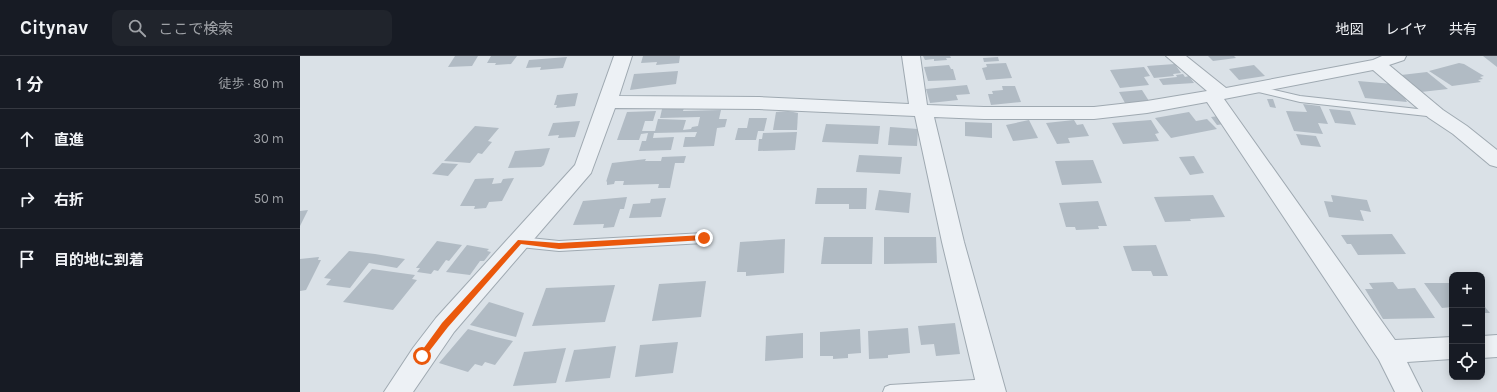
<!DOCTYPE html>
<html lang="ja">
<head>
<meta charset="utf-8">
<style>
	body { margin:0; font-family:Karla,"Noto Sans JP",sans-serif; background:#20242c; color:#f1f3f6 }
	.controls { position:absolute; right:12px; bottom:12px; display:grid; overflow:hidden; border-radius:8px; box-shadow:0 2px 10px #0003 }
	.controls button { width:36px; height:36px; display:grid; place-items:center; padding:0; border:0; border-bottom:1px solid #363941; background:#171b24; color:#f1f3f6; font:20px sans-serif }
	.stop { position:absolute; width:12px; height:12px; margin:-9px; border:3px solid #ea580c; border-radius:50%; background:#fff }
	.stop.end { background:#ea580c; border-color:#fff; box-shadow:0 1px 4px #0008 }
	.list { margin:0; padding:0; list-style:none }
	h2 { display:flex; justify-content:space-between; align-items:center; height:52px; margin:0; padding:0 16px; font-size:17px }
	h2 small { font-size:13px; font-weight:400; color:#9ea1a6 }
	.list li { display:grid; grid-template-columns:26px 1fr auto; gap:12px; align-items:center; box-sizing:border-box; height:60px; padding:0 16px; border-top:1px solid #363941 }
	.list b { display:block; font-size:15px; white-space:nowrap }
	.list em { font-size:13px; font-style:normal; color:#9ea1a6 }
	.icon { flex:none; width:22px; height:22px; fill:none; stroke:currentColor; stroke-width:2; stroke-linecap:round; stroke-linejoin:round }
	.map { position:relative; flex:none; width:1197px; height:336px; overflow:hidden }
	header { display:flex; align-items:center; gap:24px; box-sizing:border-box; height:56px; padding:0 20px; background:#171b24; border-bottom:1px solid #363941 }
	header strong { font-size:19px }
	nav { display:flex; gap:22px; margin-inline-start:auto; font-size:14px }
	.search { width:280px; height:36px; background:#20242c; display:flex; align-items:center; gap:10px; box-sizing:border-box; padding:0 14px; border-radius:8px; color:#9ea1a6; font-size:15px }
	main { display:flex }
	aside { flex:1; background:#171b24 }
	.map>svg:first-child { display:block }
	.building { fill:#b1bbc4 }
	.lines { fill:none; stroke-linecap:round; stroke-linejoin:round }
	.lane-casing { stroke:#9fa9b1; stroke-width:2 }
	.street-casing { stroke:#9fa9b1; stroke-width:2 }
	.lane { fill:#edf1f5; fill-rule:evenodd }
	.street { fill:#edf1f5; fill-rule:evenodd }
	.route { fill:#ea580c }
</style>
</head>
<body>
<header>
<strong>Citynav</strong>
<div class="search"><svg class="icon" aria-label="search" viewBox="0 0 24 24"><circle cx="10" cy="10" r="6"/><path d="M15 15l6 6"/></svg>ここで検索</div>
<nav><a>地図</a><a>レイヤ</a><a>共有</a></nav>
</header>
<main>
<aside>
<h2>1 分<small>徒歩 · 80 m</small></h2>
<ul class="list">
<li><svg class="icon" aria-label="ahead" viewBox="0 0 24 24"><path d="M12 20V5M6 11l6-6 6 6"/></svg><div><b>直進</b></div><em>30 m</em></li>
<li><svg class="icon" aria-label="right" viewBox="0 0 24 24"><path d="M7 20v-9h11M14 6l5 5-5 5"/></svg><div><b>右折</b></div><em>50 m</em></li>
<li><svg class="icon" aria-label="arrive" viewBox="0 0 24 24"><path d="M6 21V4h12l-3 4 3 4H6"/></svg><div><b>目的地に到着</b></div></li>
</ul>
</aside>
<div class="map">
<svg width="1197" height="336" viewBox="0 0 1197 336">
	<rect width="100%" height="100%" fill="#dae1e7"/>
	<g class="building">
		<polygon points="155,0 178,0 172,10 148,11"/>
		<polygon points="191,0 217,0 211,8 195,9 196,7 187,7"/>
		<polygon points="343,0 380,0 379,7 356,9 357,6 341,7"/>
		<polygon points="623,0 650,0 651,2 646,2 647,4 634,5 634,3 625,4"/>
		<polygon points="908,0 934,0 936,2 913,5"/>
		<polygon points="1183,0 1197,0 1197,11"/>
		<polygon points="267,1 263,12 240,14 241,11 226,12 229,4"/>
		<polygon points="698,1 699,5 684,6 683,2"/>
		<polygon points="706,7 712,22 686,24 682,12 687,11 686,8"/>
		<polygon points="1159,7 1164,8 1184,20 1180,21 1183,23 1178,24 1181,26 1152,30 1129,15"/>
		<polygon points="875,8 881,17 873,18 874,20 854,22 847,10"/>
		<polygon points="649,9 651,13 653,13 656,24 628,25 624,11"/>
		<polygon points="954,9 965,20 939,24 929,13"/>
		<polygon points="844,11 850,20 844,21 849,29 820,32 810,14"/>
		<polygon points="378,15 376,28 330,34 334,18"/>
		<polygon points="1127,16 1148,33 1121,36 1101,19"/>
		<polygon points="883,18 885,21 889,20 894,27 863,29 859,23 877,21 876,19"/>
		<polygon points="1058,25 1093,28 1096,34 1101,35 1107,46 1065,42"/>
		<polygon points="667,29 670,38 656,39 658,44 630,47 626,33"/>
		<polygon points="702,30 715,30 721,46 691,49 688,38 693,38 692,35 703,34"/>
		<polygon points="842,34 849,45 825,47 819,36"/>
		<polygon points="278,37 275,50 256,52 257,49 254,49 257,39"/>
		<polygon points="967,43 973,43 976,52 970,51"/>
		<polygon points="1003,48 1020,50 1028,68 1018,67 1023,78 994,75 986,55 1007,56"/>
		<polygon points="384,52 383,55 421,54 419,63 427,63 425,71 417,72 414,90 383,91 385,81 395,81 397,76 354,77 353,82 374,81 371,94 339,95 342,85 346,85 348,77 341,78 339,84 317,84 327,56 356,55 353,65 345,65 342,75 355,75 358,63 386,64 383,74 391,73 392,71 398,70 400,61 360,62 362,53"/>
		<polygon points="1029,53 1050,55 1056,69 1035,67"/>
		<polygon points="488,55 498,57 497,74 473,74 476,56"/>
		<polygon points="889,56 896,65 907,63 917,73 871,82 855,62"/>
		<polygon points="919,60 924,68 917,69 911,61"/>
		<polygon points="449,62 467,62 464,75 458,75 456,84 435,84 438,72 447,72"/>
		<polygon points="729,64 738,82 713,85 706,69"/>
		<polygon points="774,64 777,69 783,68 789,80 768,82 770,87 757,88 746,67"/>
		<polygon points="851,64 859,77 855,78 859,85 823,88 812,67"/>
		<polygon points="280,65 275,81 258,82 259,79 248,80 253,67"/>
		<polygon points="665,66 692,67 692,82 665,80"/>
		<polygon points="526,68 580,70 578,88 522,86"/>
		<polygon points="175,70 199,72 188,85 192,86 182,98 178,97 170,107 144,105"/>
		<polygon points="590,71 618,73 617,90 588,89"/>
		<polygon points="497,76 495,94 458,95 459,83 462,83 463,77"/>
		<polygon points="996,78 1016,80 1021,91 1001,89"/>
		<polygon points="250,92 244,109 241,111 208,112 215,95"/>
		<polygon points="559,99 602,101 600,118 556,116"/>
		<polygon points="386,100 384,107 375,107 370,132 358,132 359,128 323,129 324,125 315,125 314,128 307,129 307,125 306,126 312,107 346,103 345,105 361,105 362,101"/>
		<polygon points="894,100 904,117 890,119 879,101"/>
		<polygon points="793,104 802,127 762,129 755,105"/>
		<polygon points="142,107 158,108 148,120 132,118"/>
		<polygon points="194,122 192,128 201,127 203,123 214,122 202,145 189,146 186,152 174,153 175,150 160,150 175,123"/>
		<polygon points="517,132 567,132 566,153 549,153 549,148 515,148"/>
		<polygon points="579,134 611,137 609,157 575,154"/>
		<polygon points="913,139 925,161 890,163 891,165 865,166 854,141"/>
		<polygon points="1031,139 1067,144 1071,156 1060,154 1064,165 1029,161 1024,145 1033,146"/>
		<polygon points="327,141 324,153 320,153 314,171 303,172 304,168 273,169 283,145"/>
		<polygon points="366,142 361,161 329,162 333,148 350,147 351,143"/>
		<polygon points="798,145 807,170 798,170 799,173 776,174 775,171 766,171 759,147"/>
		<polygon points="8,154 0,170 0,155"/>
		<polygon points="1092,178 1106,198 1058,199 1051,188 1047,188 1041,179"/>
		<polygon points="524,181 573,181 572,208 521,208"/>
		<polygon points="584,181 636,181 637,207 584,208"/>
		<polygon points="485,183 484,217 446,220 446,216 437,216 440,186"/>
		<polygon points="137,185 162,189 149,205 146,204 138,215 134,214 131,218 117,216 120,212 116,212"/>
		<polygon points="167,189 189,193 187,195 191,196 184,205 180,205 170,219 146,216"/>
		<polygon points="856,189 868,220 853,220 851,215 832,215 823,190"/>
		<polygon points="49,195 75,198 105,203 97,212 69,207 50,232 26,229 31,223 24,222"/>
		<polygon points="19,201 18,204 21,204 6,234 0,235 0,203"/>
		<polygon points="72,213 115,219 112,223 117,224 93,254 43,246"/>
		<polygon points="406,225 401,261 352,265 359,228"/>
		<polygon points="1093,226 1098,233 1115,232 1135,262 1083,263 1065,233 1073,233 1069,227"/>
		<polygon points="1124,227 1152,227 1152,251 1142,252"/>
		<polygon points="315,229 305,266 232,270 246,232"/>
		<polygon points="189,246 224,257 216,281 170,269"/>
		<polygon points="1182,246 1185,251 1190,257 1182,257"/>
		<polygon points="655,267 660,298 636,300 634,288 621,289 618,270"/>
		<polygon points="608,272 610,297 588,299 588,302 569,303 568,275"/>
		<polygon points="168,273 196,281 213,285 195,309 185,306 182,310 175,308 168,316 139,307"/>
		<polygon points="560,273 561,297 548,298 548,302 533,303 533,300 520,300 520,276"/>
		<polygon points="503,277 503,302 465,305 466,280"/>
		<polygon points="378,286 373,317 335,321 340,289"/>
		<polygon points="316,290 310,322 265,326 274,294"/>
		<polygon points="266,292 256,327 213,330 224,296"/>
	</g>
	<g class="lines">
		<g class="lane-casing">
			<g id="lane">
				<polygon points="953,29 1000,40 1136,55 1141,58 1136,61 1000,46 950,34 948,32 950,30"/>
				<polygon points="404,177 408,179 410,182 408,185 404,187 259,195 220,191 216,189 214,186 216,183 220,181 259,185"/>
				<polygon points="691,323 696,325 698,330 696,335 693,336 583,336 585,331 590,329"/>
			</g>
		</g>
		<g class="street-casing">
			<g id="street">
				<polygon points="314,0 332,0 319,40 459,41 609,48 602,0 620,0 627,49 684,51 794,51 847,45 907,35 866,0 886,0 926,32 1073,4 1082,0 1106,0 1104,4 1089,9 1143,54 1167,70 1197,94 1197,111 1190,109 1153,78 1129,62 1073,14 924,43 1095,284 1152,281 1152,303 1107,306 1122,336 1095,336 1079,304 907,46 847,57 794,63 684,63 634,61 664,186 706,336 678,336 642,186 615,60 459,53 315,52 291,117 154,276 113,336 84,336 113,292 136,262 275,109"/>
				<polygon points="1197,279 1197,301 1182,302 1182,280"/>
			</g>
		</g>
		<use href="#lane" class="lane"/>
		<use href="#street" class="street"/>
	</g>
	<polygon class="route" points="404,179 408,182 404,184 259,193 221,188 148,271 124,302 122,303 118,300 142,267 218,184 259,187"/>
</svg>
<div class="controls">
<button>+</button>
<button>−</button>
<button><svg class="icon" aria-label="locate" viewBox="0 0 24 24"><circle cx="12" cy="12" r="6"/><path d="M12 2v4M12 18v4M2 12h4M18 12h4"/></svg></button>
</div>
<div class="stop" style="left:122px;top:300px"></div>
<div class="stop end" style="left:404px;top:182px"></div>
</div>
</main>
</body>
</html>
